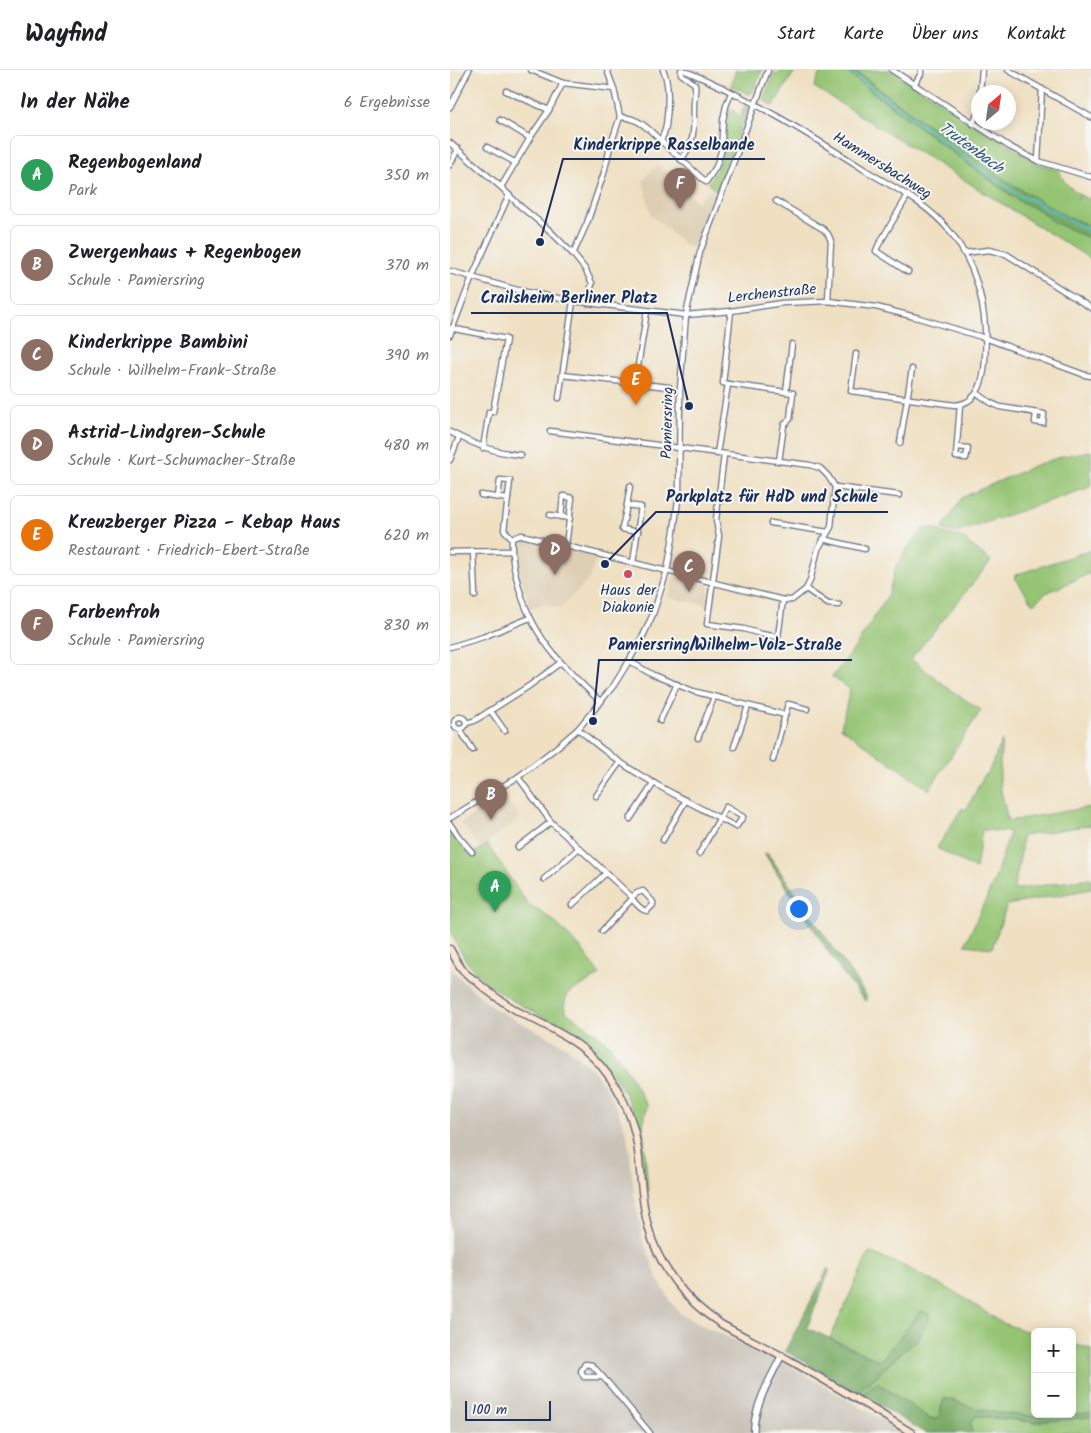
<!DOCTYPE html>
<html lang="de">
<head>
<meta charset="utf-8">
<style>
	body { margin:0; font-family:Kalam,sans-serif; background:#f2f2f2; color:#202124 }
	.controls { position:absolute; right:15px; bottom:15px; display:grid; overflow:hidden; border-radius:8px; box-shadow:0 2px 12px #0003 }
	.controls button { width:45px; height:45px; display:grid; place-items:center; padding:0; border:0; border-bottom:1px solid #e0e0e0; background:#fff; color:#202124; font:25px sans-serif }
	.compass { position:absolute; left:521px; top:15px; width:45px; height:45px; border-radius:50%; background:#fff; box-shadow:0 2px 12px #0003; rotate:29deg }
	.scale { position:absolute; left:15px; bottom:12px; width:86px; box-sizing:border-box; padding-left:5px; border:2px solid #1b2f5e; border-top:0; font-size:14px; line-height:18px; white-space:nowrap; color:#1b2f5e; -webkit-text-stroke:4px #f6f6f2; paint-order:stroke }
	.you { position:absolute; left:348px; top:838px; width:18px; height:18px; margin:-12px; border:4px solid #fff; border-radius:50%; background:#1a73e8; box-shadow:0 0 0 8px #1a73e833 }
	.badge { display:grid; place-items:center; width:32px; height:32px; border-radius:50%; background:#d1495b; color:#fff; font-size:16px; font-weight:700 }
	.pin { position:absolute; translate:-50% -41px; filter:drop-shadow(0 1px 2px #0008) }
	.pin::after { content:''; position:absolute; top:26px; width:18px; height:15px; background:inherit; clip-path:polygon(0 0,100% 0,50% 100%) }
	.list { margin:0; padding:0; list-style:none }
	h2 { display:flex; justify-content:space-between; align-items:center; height:65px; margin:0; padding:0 20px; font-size:21px }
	h2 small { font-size:16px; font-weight:400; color:#757577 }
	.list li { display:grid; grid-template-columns:32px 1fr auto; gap:15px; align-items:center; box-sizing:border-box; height:80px; margin:0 10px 10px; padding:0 10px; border:1px solid #e0e0e0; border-radius:8px }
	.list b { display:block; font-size:19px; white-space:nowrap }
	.list p { margin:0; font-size:16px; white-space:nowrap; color:#757577 }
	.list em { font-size:16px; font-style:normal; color:#757577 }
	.map { position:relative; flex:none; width:641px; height:1363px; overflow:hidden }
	header { display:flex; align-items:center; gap:30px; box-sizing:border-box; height:70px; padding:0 25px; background:#fff; border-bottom:1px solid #e0e0e0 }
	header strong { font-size:24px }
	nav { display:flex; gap:28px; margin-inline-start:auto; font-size:18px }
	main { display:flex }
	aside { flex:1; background:#fff }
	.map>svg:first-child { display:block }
	.built { fill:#ddcfb4 }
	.industrial { fill:#c9c3b8 }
	.green { fill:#95c473; stroke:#587a68 }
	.forest { fill:#78aa65; stroke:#4a6c62 }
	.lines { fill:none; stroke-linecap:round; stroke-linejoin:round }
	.stream { stroke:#56c3ce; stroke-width:2 }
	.minor-casing { stroke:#656d81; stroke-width:7 }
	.tertiary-casing { stroke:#656d81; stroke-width:8 }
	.secondary-casing { stroke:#656d81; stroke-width:9 }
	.minor { stroke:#fff; stroke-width:4.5 }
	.tertiary { stroke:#fff; stroke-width:5.5 }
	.secondary { stroke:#fbe5cf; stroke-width:6 }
	.poi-dot { fill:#d1495b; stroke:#f6f6f2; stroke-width:2 }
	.labels { text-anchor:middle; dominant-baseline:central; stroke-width:4; stroke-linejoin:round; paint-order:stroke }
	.street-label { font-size:15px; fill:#1b2f5e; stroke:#f6f6f2 }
	.poi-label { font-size:15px; fill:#1b2f5e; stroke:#f6f6f2 }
	.water-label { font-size:16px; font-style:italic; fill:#2d5b80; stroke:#f6f6f2 }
	.leader { fill:none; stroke:#1b2f5e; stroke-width:2 }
	.callout-dot { fill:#1b2f5e; stroke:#f6f6f2; stroke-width:2 }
	.callout-label { font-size:16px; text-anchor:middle; font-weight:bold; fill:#1b2f5e; stroke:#f6f6f2; stroke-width:4; stroke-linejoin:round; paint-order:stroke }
</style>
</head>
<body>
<header>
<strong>Wayfind</strong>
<nav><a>Start</a><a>Karte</a><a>Über uns</a><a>Kontakt</a></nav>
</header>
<main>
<aside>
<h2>In der Nähe<small>6 Ergebnisse</small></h2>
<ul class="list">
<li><span class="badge" style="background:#2e9e5b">A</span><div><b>Regenbogenland</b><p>Park</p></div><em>350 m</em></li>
<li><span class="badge" style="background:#8d6e63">B</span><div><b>Zwergenhaus + Regenbogen</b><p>Schule · Pamiersring</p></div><em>370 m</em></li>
<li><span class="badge" style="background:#8d6e63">C</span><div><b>Kinderkrippe Bambini</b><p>Schule · Wilhelm-Frank-Straße</p></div><em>390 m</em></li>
<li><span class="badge" style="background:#8d6e63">D</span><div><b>Astrid-Lindgren-Schule</b><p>Schule · Kurt-Schumacher-Straße</p></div><em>480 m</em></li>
<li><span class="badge" style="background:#e8710a">E</span><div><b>Kreuzberger Pizza - Kebap Haus</b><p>Restaurant · Friedrich-Ebert-Straße</p></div><em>620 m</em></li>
<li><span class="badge" style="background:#8d6e63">F</span><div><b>Farbenfroh</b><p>Schule · Pamiersring</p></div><em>830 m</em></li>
</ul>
</aside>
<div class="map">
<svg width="641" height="1363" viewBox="0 0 641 1363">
	<rect width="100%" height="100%" fill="#f6f6f2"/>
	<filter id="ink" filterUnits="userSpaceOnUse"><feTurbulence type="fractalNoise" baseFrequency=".02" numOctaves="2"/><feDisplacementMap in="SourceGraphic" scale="10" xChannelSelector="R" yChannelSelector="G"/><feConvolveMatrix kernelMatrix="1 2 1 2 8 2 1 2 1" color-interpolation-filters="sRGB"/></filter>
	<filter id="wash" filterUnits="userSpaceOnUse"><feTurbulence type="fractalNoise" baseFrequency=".0096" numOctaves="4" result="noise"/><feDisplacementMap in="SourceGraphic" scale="20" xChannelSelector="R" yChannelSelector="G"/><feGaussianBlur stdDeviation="1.12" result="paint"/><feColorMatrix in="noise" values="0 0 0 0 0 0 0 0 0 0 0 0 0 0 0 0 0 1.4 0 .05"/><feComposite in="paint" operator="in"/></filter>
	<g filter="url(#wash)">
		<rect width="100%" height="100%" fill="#efe0c2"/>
		<g class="built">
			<polygon points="209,95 247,132 260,119 266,125 248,176 238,177 201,145 193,111 203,98"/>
			<polygon points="74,468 146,485 140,508 111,538 94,534 80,538 69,501 66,477 67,471"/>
			<polygon points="224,507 259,515 257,535 218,528"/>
			<polygon points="54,726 71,748 30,777 11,753"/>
		</g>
		<polygon class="industrial" points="0,899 43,938 114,975 142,999 156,1017 169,1044 176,1061 179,1077 184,1123 192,1167 208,1209 220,1231 230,1243 243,1251 342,1297 454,1363 0,1363"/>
		<g class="green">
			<polygon points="286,0 312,0 303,22 299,24 281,16"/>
			<polygon points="332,0 351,0 343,4 323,36 318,34 314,30 315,24 324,3 330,3"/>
			<polygon points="371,0 390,0 398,3 522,97 568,130 589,140 602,151 641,169 641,189 364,17"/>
			<path d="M402 0H441L587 93 610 100C611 111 621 119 630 124L627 130 630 125 641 130V156L617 147 559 115 441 28 413 6Z"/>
			<polygon points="295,36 298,37 267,121 258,114 268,97 275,76 279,38 290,46"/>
			<polygon points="641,381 641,416 640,417 512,461 503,463 492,459 512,428 522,423 586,395 613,386"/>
			<polygon points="474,458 484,459 502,466 510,466 541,491 461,589 502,621 531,640 479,720 391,658 400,619 382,607 406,576 438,525 446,496 459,476"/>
			<polygon points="641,480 641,503 596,523 583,534 566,509 565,505"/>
			<path d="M552 671 550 694V716L558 751 641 737V755L572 766C571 785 568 802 563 820L641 808V819L557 835 542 878 515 875 544 811 560 762 532 760 526 799 487 778 512 738 516 740 535 704 537 705Z"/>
			<path d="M0 762 20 786 37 774 77 833 104 851 132 879 150 905 117 924 114 936 116 942 143 961 159 974 180 1005 197 1036 193 1056 198 1121 196 1122 194 1115C193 1099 193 1082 190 1066 181 1021 151 982 112 958 79 937 48 928 21 897 13 887 6 873 0 861Z"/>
			<polygon points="419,1182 454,1196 508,1224 552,1253 585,1264 585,1344 622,1344 622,1274 641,1279 641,1343 591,1347 548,1343 524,1338 499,1329 494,1329 488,1349 480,1349 427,1312 412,1324 405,1323 419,1313 450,1284 467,1271 480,1245 471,1241 430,1291 380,1268"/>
			<polygon points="526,1346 585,1352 641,1347 641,1363 522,1363 520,1354"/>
		</g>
		<g class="forest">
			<polygon points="390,0 401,0 413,7 468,49 485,59 560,113 617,147 641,156 641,169 602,151 589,140 568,130 522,97 398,3"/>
			<polygon points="314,783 318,784 416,925 416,932 395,907"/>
			<polygon points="378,1198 379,1202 357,1258 430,1291 471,1241 481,1245 467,1271 450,1284 419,1313 405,1323 375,1303 335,1281"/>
			<polygon points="427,1312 480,1349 488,1349 494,1329 499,1329 524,1338 548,1343 591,1347 641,1343 641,1347 585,1352 526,1346 520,1354 522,1363 475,1363 412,1324"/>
		</g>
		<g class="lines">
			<polyline class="stream" points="396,0 410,9 487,66 492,72 499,75 552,114 572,127 586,131 596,139 604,141 618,150 641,161"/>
		</g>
	</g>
	<g filter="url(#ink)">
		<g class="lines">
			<g class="minor-casing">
				<g id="minor">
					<polyline points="81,0 113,13 164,19"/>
					<path d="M213 0C220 12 218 42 216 56 215 61 213 66 211 71L256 112 266 97 271 82 273 50 276 36 281 23"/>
					<path d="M233 0C297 26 357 63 415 100 444 118 475 132 498 159 529 197 538 243 535 290 534 310 529 333 505 335L401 321 406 284"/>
					<polyline points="442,0 560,77 588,91 641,107"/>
					<polyline points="558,0 641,47"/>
					<polyline points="464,15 471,4 471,0"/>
					<polyline points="56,21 99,40"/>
					<polyline points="530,22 532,0"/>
					<polyline points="0,37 19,0"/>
					<path d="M170 47C188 47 199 59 211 71"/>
					<polyline points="50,50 80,68"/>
					<polyline points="523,54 528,42"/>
					<polyline points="0,73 51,117 70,136 98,159 123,184 135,199 142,213 138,233"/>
					<polyline points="37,77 66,93"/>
					<path d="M231 90C247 68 243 59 244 33 244 27 246 20 245 14L231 4V0"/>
					<polyline points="588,91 592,19"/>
					<polyline points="0,95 8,79"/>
					<polyline points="51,117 80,68 99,40 113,13"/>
					<polyline points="326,131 373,159 378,164 381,171 378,231"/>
					<polyline points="514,183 539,180 556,184 641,238"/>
					<polyline points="123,184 137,153 154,103 160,77 170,47 164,19 157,0"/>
					<polyline points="0,201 71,221 123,231 236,245 281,241 332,233 378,231 426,237 469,248 535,268 635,305 641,306"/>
					<polyline points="458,202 426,181 428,176 458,125"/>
					<polyline points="0,258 56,269 43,342 39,342 33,378"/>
					<polyline points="0,265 22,207 59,125"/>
					<polyline points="112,305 219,317"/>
					<polyline points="185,314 197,241"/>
					<polyline points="278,314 336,322"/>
					<polyline points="527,323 541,333 550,337 594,344 593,353 585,352 586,343"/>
					<polyline points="109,328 123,231"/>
					<path d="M100 361 360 395 370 398 378 406 385 417 381 457 368 479 360 511 356 519 342 530H333L72 465 62 468C61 483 63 496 67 510 80 565 111 595 151 632"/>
					<path d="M0 362C23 374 45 383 71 385"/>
					<polyline points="450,373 462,299"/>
					<polyline points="507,377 518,378 516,388 506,387 510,335"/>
					<polyline points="267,384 278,314 273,313 281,241"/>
					<polyline points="274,385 266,450 269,466 257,554 294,559 311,564 328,567 333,530"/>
					<polyline points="0,390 9,367"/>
					<polyline points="329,391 334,355 340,349 343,323 336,322 342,274"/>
					<polyline points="180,416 177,435 191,437 183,493"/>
					<polyline points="385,417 449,425"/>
					<polyline points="31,425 58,429"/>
					<polyline points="48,427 50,410 60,411 54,460 62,468"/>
					<polyline points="177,435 172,459 188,462"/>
					<polyline points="100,445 120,448"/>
					<polyline points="111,447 113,426 122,428 116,475"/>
					<polyline points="321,453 378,462"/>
					<polyline points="373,469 415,479"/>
					<polyline points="23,481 25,526"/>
					<polyline points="0,482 61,481"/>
					<polyline points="356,519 378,534 389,535"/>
					<polyline points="0,577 33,567 80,548"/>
					<polyline points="179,591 203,605 243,621 335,645"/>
					<polyline points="40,640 55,661"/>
					<circle cx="10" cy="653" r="6"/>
					<polyline points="210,651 227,614"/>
					<polyline points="16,653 24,651 79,616 110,593"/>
					<polyline points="11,659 12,663 23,680"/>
					<path d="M128 659C137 666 145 674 155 681 195 712 242 733 286 757L293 747 276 737 249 784"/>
					<polyline points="248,668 264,627"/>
					<polyline points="284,677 298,636"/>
					<polyline points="323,690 338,634 357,639"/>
					<path d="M68 707 101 752 182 827V829C186 833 191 841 197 841L203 835V832L193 821 187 823 182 827"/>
					<polyline points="146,726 170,692"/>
					<polyline points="0,748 68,707 107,677 128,659 164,615 179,591 194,564 203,544 217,501 224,461 229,422 230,319 236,245 250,182 318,0"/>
					<polyline points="180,749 204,713"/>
					<polyline points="0,754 9,767 22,782"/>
					<polyline points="213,770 236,730"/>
					<polyline points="68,777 101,752"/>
					<polyline points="94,809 129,778"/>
					<polyline points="122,835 156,803"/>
					<polyline points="152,861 182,829"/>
					<polyline points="153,1307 134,1307 131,1301 135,1294 142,1295 159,1314 200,1363"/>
				</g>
			</g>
			<g class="tertiary-casing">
				<path id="tertiary" d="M304 1363C302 1340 321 1306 332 1285"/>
			</g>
			<g class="secondary-casing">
				<path id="secondary" d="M0 879C4 886 7 893 12 899 15 904 21 907 26 911 39 923 54 933 69 942 98 957 129 970 151 996 173 1022 186 1054 189 1089 191 1111 192 1134 198 1156 208 1196 236 1232 271 1254 294 1267 318 1278 341 1291 382 1314 422 1338 462 1363"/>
			</g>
			<use href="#minor" class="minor"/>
			<use href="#tertiary" class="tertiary"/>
			<use href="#secondary" class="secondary"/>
		</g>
	</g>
	<circle class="poi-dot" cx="178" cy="504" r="5"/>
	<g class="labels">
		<g class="street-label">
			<text transform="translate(432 96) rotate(32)">Hammersbachweg</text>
			<text transform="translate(322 224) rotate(-6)">Lerchenstraße</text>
			<text transform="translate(218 353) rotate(-89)">Pamiersring</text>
		</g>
		<g class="poi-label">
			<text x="178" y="521">Haus der<tspan x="178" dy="17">Diakonie</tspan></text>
		</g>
		<g class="water-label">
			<text transform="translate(521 78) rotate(36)">Trutenbach</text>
		</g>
	</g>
	<path class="leader" d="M90 172L113 89H315M239 336L217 243H21M155 494L206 442H438M143 651L149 590H402"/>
	<g class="callout-dot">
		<circle cx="90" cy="172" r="5"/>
		<circle cx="239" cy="336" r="5"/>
		<circle cx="155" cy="494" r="5"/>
		<circle cx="143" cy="651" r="5"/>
	</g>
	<g class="callout-label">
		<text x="214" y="80">Kinderkrippe Rasselbande</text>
		<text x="119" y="233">Crailsheim Berliner Platz</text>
		<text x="322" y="432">Parkplatz für HdD und Schule</text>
		<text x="275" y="580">Pamiersring/Wilhelm-Volz-Straße</text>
	</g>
</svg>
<div class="controls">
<button>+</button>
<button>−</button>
</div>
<svg class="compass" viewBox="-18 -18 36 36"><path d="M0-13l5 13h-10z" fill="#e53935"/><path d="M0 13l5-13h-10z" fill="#757577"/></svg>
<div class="scale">100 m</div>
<div class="you"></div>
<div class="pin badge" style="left:45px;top:842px;background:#2e9e5b">A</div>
<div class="pin badge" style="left:41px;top:750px;background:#8d6e63">B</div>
<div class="pin badge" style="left:239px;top:522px;background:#8d6e63">C</div>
<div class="pin badge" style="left:105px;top:505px;background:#8d6e63">D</div>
<div class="pin badge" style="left:186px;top:335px;background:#e8710a">E</div>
<div class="pin badge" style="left:230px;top:139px;background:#8d6e63">F</div>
</div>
</main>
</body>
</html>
